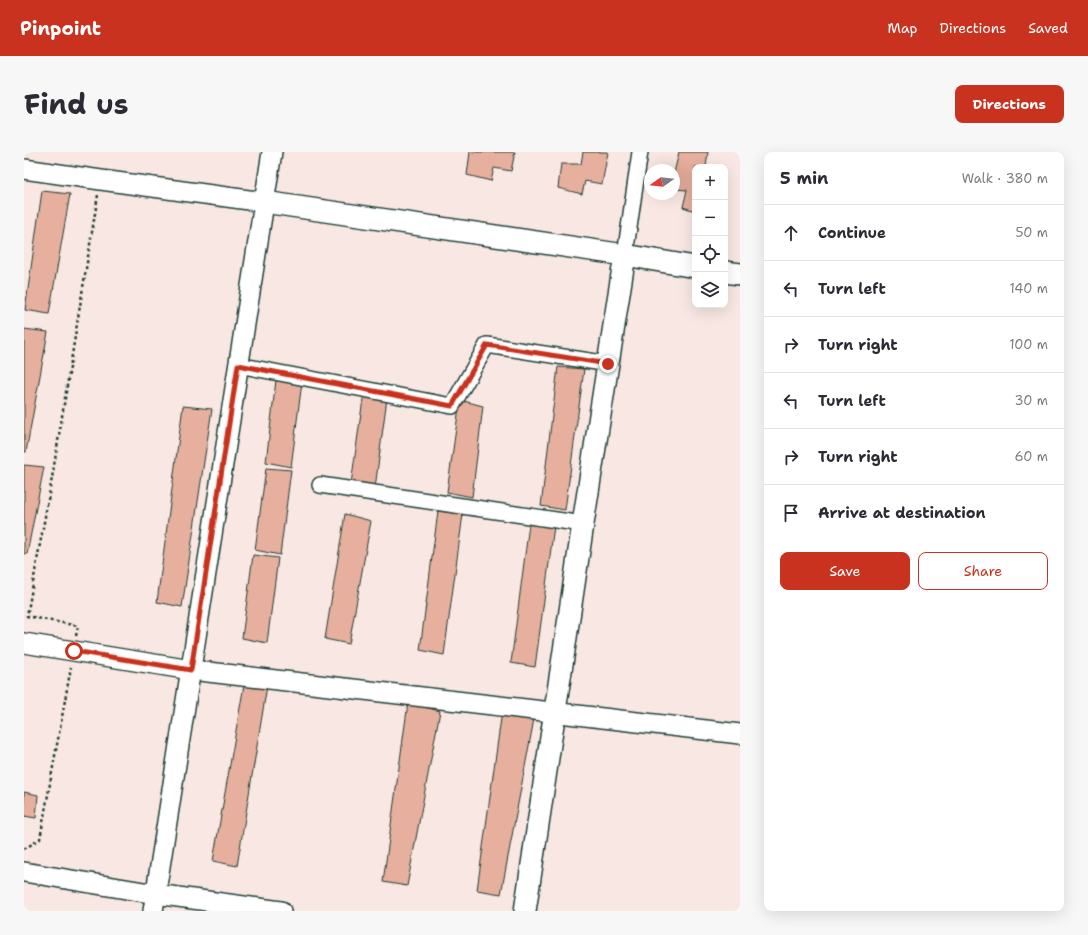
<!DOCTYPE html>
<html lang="en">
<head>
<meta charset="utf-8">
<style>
	body { margin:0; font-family:"Shantell Sans",sans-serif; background:#f7f7f7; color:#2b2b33 }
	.controls { position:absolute; right:12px; top:12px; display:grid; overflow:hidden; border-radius:8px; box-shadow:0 4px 16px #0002 }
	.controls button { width:36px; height:36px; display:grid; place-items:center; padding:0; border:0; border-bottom:1px solid #e1e1e2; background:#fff; color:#2b2b33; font:20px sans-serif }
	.compass { position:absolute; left:620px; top:12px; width:36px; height:36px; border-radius:50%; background:#fff; box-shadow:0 4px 16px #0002; rotate:256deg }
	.stop { position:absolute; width:12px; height:12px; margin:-9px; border:3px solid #c8321e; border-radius:50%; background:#fff }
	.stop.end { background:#c8321e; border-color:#fff; box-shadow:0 1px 4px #0008 }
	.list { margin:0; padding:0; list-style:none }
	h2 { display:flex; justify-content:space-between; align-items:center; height:52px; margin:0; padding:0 16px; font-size:17px }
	h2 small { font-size:13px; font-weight:400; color:#7c7c81 }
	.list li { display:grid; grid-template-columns:26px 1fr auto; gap:12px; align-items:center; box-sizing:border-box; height:56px; padding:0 16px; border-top:1px solid #e1e1e2 }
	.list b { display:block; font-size:15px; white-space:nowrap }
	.list em { font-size:13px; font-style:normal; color:#7c7c81 }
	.actions { display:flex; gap:8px; padding:12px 16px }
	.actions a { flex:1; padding:9px 0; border:1px solid #c8321e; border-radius:8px; text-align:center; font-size:14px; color:#c8321e }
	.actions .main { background:#c8321e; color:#fff }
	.icon { flex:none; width:22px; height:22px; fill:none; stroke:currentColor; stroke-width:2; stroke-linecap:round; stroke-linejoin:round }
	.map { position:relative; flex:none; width:716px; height:759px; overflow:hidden; border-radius:8px }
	header { display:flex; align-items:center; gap:24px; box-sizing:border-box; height:56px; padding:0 20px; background:#c8321e; color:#fff }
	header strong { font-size:19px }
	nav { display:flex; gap:22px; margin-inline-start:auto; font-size:14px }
	.intro { display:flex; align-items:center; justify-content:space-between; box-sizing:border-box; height:96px; padding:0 24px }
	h1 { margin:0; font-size:28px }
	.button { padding:10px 18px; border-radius:8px; background:#c8321e; color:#fff; font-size:14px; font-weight:700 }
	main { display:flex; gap:24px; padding:0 24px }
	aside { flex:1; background:#fff; border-radius:8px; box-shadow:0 4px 16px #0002 }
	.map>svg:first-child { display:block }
	.building { fill:#e7af9d; stroke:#1f3d34 }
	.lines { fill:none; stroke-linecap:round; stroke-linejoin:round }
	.minor-casing { stroke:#1f3d34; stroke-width:18 }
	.tertiary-casing { stroke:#1f3d34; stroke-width:22 }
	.secondary-casing { stroke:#1f3d34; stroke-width:24 }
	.path { stroke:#1f3d34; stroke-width:2.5; stroke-dasharray:3 3; stroke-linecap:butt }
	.minor { stroke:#fff; stroke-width:15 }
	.tertiary { stroke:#fff; stroke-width:19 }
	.secondary { stroke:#fff; stroke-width:21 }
	.route { stroke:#c8321e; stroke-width:5 }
</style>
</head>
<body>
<header>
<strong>Pinpoint</strong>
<nav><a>Map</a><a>Directions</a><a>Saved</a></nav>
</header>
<div class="intro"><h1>Find us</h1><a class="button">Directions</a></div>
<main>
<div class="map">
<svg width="716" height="759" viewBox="0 0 716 759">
	<rect width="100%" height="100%" fill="#f8e7e2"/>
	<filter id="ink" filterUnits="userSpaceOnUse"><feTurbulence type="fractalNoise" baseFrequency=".025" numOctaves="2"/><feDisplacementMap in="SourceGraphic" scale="8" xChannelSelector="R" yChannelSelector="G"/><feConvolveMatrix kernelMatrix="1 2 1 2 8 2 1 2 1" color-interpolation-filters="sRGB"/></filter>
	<g filter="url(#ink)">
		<g class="building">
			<polygon points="446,0 491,0 487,19 470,16 467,29 443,23"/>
			<polygon points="559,0 584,0 578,32 561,29 558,42 534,36 537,12 557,12"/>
			<polygon points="655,0 684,0 682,15 671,15 671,59 659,55 663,38 650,37 650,21"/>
			<polygon points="18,39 46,42 25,162 1,158"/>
			<polygon points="0,177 24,180 2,300 0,300"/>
			<polygon points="534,215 560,217 541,358 517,354"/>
			<polygon points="252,228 278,230 267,315 242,310"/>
			<polygon points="340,240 363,246 351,336 327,332"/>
			<polygon points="436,248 459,254 448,345 423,340"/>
			<polygon points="159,254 188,257 158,455 133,450"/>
			<polygon points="0,313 20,315 3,402 0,402"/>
			<polygon points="242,316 267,318 256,403 231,398"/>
			<polygon points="414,359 439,362 420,503 396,498"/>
			<polygon points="321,362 347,369 325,492 301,487"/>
			<polygon points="505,372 530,374 511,515 487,511"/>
			<polygon points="229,403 254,406 243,491 218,486"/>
			<polygon points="220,533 243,534 213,714 189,709"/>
			<polygon points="384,551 416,559 383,734 359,730"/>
			<polygon points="478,559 510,567 477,742 453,738"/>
			<polygon points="0,640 14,643 12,666 0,664"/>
		</g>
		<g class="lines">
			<g class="minor-casing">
				<g id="minor">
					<polyline points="601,103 616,0"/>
					<polyline points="214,213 428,254 463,193 585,212"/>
					<polyline points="296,333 559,372"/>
				</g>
			</g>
			<g class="tertiary-casing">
				<g id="tertiary">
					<polyline points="0,17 77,28 240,50"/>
					<polyline points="0,491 167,518 716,582"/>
					<polyline points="0,720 132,742 257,759"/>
					<polyline points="129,759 248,0"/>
				</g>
			</g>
			<g class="secondary-casing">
				<g id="secondary">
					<polyline points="240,50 601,103 671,115"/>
					<polyline points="701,120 716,122"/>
					<polyline points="501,759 559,372 601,103"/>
				</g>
			</g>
			<g class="path">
				<polyline points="52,484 54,474 3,464 28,326 74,43"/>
				<polyline points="0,697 16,687 47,515"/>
			</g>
			<use href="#minor" class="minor"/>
			<use href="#tertiary" class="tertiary"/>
			<use href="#secondary" class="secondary"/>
		</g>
	</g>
	<g class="lines" filter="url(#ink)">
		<polyline class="route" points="50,499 167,518 214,213 428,254 463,193 584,212"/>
	</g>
</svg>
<div class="controls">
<button>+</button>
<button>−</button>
<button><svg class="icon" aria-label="locate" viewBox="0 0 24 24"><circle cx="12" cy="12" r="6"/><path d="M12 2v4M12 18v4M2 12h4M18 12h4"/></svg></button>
<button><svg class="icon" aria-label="layers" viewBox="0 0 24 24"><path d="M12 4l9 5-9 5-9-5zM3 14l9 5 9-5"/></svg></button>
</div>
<svg class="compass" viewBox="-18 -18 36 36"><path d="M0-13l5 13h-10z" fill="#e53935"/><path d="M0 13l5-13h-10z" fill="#7c7c81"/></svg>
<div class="stop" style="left:50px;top:499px"></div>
<div class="stop end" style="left:584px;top:212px"></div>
</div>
<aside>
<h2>5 min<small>Walk · 380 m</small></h2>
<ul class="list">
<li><svg class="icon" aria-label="ahead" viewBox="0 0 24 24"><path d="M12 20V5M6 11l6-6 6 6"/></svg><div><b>Continue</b></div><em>50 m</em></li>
<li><svg class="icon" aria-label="left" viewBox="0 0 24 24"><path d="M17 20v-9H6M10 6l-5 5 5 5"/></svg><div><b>Turn left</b></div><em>140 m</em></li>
<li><svg class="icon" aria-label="right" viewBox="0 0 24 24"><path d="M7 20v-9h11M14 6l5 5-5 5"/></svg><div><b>Turn right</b></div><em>100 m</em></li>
<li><svg class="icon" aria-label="left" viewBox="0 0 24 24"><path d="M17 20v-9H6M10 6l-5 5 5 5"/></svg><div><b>Turn left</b></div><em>30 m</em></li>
<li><svg class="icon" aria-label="right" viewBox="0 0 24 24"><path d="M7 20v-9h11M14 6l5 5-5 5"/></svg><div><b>Turn right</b></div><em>60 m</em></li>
<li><svg class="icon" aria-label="arrive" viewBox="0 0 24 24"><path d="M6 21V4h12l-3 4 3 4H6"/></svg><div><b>Arrive at destination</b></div></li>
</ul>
<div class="actions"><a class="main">Save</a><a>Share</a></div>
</aside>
</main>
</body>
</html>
